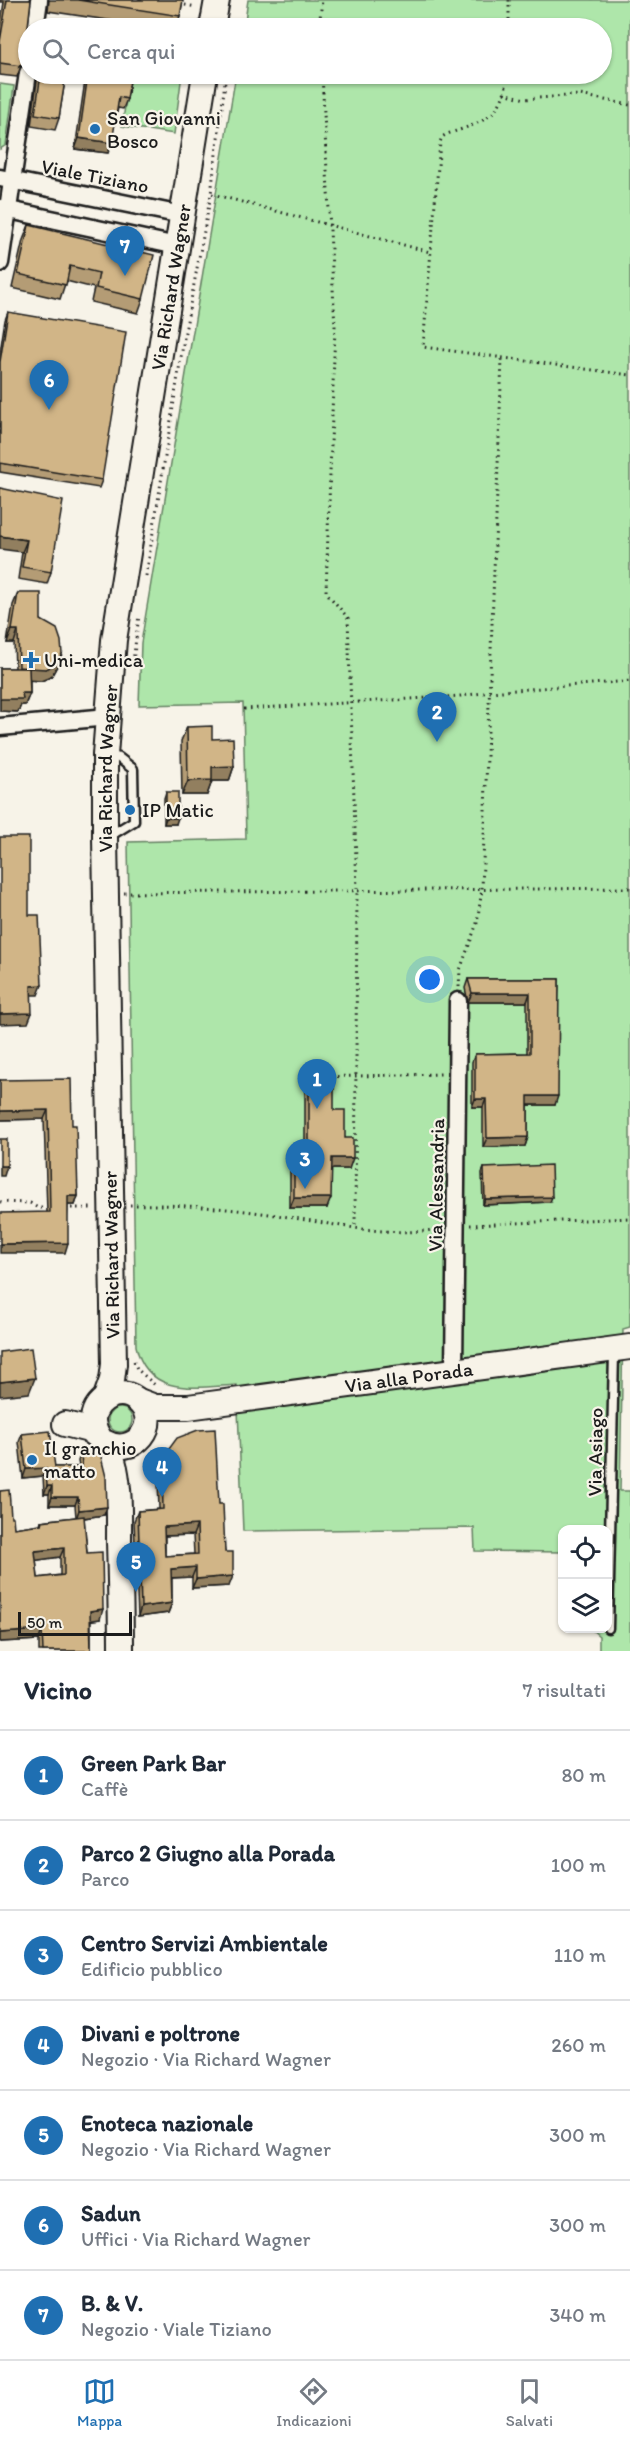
<!DOCTYPE html>
<html lang="it">
<head>
<meta charset="utf-8">
<style>
	body { margin:0; font-family:Itim,sans-serif; background:#f6f6f7; color:#1f2937 }
	.controls { position:absolute; right:18px; bottom:18px; display:grid; overflow:hidden; border-radius:12px; box-shadow:0 2px 4px #0004 }
	.controls button { width:54px; height:54px; display:grid; place-items:center; padding:0; border:0; border-bottom:2px solid #e0e1e3; background:#fff; color:#1f2937; font:30px sans-serif }
	.scale { position:absolute; left:18px; bottom:15px; width:114px; box-sizing:border-box; padding-left:6px; border:3px solid #1c1c1c; border-top:0; font-size:16px; line-height:21px; white-space:nowrap; color:#1c1c1c; -webkit-text-stroke:4px #f7f3e8; paint-order:stroke }
	.you { position:absolute; left:430px; top:980px; width:21px; height:21px; margin:-15px; border:4px solid #fff; border-radius:50%; background:#1a73e8; box-shadow:0 0 0 9px #1a73e833 }
	.badge { display:grid; place-items:center; width:39px; height:39px; border-radius:50%; background:#1f6fb2; color:#fff; font-size:20px; font-weight:700 }
	.pin { position:absolute; translate:-50% -50px; filter:drop-shadow(0 2px 3px #0008) }
	.pin::after { content:''; position:absolute; top:32px; width:21px; height:18px; background:inherit; clip-path:polygon(0 0,100% 0,50% 100%) }
	.list { margin:0; padding:0; list-style:none }
	h2 { display:flex; justify-content:space-between; align-items:center; height:78px; margin:0; padding:0 24px; font-size:26px }
	h2 small { font-size:20px; font-weight:400; color:#747a83 }
	.list li { display:grid; grid-template-columns:39px 1fr auto; gap:18px; align-items:center; box-sizing:border-box; height:90px; padding:0 24px; border-top:2px solid #e0e1e3 }
	.list b { display:block; font-size:22px; white-space:nowrap }
	.list p { margin:0; font-size:20px; white-space:nowrap; color:#747a83 }
	.list em { font-size:20px; font-style:normal; color:#747a83 }
	.icon { flex:none; width:33px; height:33px; fill:none; stroke:currentColor; stroke-width:2; stroke-linecap:round; stroke-linejoin:round }
	.map { position:relative; flex:none; width:630px; height:1651px; overflow:hidden }
	.search { position:absolute; background:#fff; box-shadow:0 2px 4px #0004; left:18px; right:18px; top:18px; height:66px; display:flex; align-items:center; gap:15px; box-sizing:border-box; padding:0 21px; border-radius:33px; color:#747a83; font-size:22px }
	.sheet { height:708px; background:#fff }
	nav { display:flex; justify-content:space-around; align-items:center; box-sizing:border-box; height:84px; border-top:2px solid #e0e1e3; background:#fff; font-size:16px; color:#747a83 }
	nav a { display:grid; justify-items:center; gap:3px }
	nav .on { color:#1f6fb2 }
	.map>svg:first-child { display:block }
	.green { fill:#aee6aa; stroke:#658163; stroke-width:1.5 }
	.lines { fill:none; stroke-linecap:round; stroke-linejoin:round }
	.lane-casing { stroke:#1c1c1c; stroke-width:13 }
	.street-casing { stroke:#1c1c1c; stroke-width:21 }
	.secondary-casing { stroke:#1c1c1c; stroke-width:28 }
	.path { stroke:#1c1c1c; stroke-width:3; stroke-dasharray:1.5 4.5; stroke-linecap:butt }
	.lane { stroke:#f7f3e8; stroke-width:8 }
	.street { stroke:#f7f3e8; stroke-width:16 }
	.secondary { stroke:#f7f3e8; stroke-width:24 }
	.wall { fill:#b49c74; stroke:#1c1c1c; stroke-width:1.5; fill-rule:evenodd }
	.shaded-wall { fill:#927f5e; stroke:#1c1c1c; stroke-width:1.5 }
	.building { fill:#d1b587; stroke:#1c1c1c; stroke-width:1.5; fill-rule:evenodd }
	.poi-dot { fill:#1f6fb2; stroke:#f7f3e8; stroke-width:2 }
	.labels { text-anchor:middle; dominant-baseline:central; stroke-width:4.5; stroke-linejoin:round; paint-order:stroke }
	.poi-label { font-size:20px; fill:#1c1c1c; stroke:#f7f3e8; text-anchor:start }
	.street-label { font-size:20px; fill:#1c1c1c; stroke:#f7f3e8 }
</style>
</head>
<body>
<div class="map">
<svg width="630" height="1651" viewBox="0 0 630 1651">
	<rect width="100%" height="100%" fill="#f7f3e8"/>
	<filter id="ink" filterUnits="userSpaceOnUse"><feTurbulence type="fractalNoise" baseFrequency=".0167" numOctaves="2"/><feDisplacementMap in="SourceGraphic" scale="12" xChannelSelector="R" yChannelSelector="G"/><feConvolveMatrix kernelMatrix="1 2 1 2 8 2 1 2 1" color-interpolation-filters="sRGB"/></filter>
	<g filter="url(#ink)">
		<g class="green">
			<path d="M248 0H630V1327L623 1329 620 1491H630V1651H599V1636L591 1629 608 1628V1530H562V1552L475 1551 474 1528 243 1531 237 1385C197 1387 148 1398 136 1346L128 842 246 839 243 703 139 705 141 643 236 74H602V28H244Z"/>
			<polygon points="130,74 182,74 174,134 122,126"/>
			<polygon points="0,84 14,86 6,145 0,149"/>
			<circle cx="120" cy="1420" r="12"/>
		</g>
		<g class="lines">
			<g class="lane-casing">
				<g id="lane">
					<polyline points="107,755 119,758 133,769 134,821 108,837"/>
					<polyline points="608,1628 614,1353"/>
				</g>
			</g>
			<g class="street-casing">
				<g id="street">
					<polyline points="35,28 39,0"/>
					<polyline points="0,178 182,215"/>
					<polyline points="0,208 177,246"/>
					<polyline points="0,263 28,73"/>
					<polyline points="0,727 108,717"/>
					<polyline points="454,1370 458,1001"/>
				</g>
			</g>
			<g class="secondary-casing">
				<g id="secondary">
					<polyline points="212,28 217,0"/>
					<path id="s1" d="M106 1397 112 1380 114 1364 105 838V755L114 640 205 74"/>
					<path id="s2" d="M139 1401 155 1407H188L630 1347"/>
					<polyline points="65,1424 89,1430 98,1436"/>
					<path d="M104 1442C134 1459 163 1423 138 1401 122 1386 95 1397 93 1419 92 1437 112 1449 115 1468 120 1492 119 1517 119 1541 120 1578 121 1614 121 1651"/>
				</g>
			</g>
			<g class="path">
				<polyline points="509,0 509,28"/>
				<polyline points="179,4 196,7"/>
				<polyline points="319,28 322,0"/>
				<polyline points="322,74 335,327 326,592 348,618 357,890 355,1228"/>
				<path d="M508 74C503 117 484 122 447 134L442 137 440 142 423 347 630 375"/>
				<polyline points="504,93 525,99 580,95 630,105"/>
				<polyline points="212,194 430,252"/>
				<polyline points="146,576 185,332 211,194 226,74"/>
				<polyline points="133,662 139,615"/>
				<polyline points="244,709 461,696 490,692 630,681"/>
				<polyline points="124,893 630,888"/>
				<polyline points="459,987 460,970 477,923 482,889 502,359"/>
				<polyline points="313,1077 443,1074"/>
				<polyline points="0,1202 30,1203 38,1208 49,1208"/>
				<path d="M130 1205C179 1204 228 1208 276 1215 330 1223 385 1238 440 1229"/>
				<polyline points="65,1208 94,1208"/>
				<polyline points="470,1225 630,1218"/>
				<polyline points="134,1361 137,1369 155,1385"/>
			</g>
			<use href="#lane" class="lane"/>
			<use href="#street" class="street"/>
			<use href="#secondary" class="secondary"/>
		</g>
		<g class="wall">
			<polygon points="0,0 31,0 27,35 28,35 28,64 24,64 21,66 17,77 0,75 0,28 4,2 0,2"/>
			<polygon points="49,0 183,0 180,16 176,28 161,28 48,11"/>
			<polygon points="38,74 66,74 59,118 55,130 31,126"/>
			<polygon points="86,74 131,74 127,99 123,109 118,108 108,153 75,149"/>
			<polygon points="29,225 143,299 138,313 91,302 94,288 66,281 60,299 12,288 23,240"/>
			<polygon points="8,312 102,480 99,488 0,472 0,352 5,320"/>
			<polygon points="0,488 51,572 47,584 18,579 22,552"/>
			<polygon points="18,593 41,620 57,666 51,677 41,681 30,680 30,693 25,705 21,705 18,712 0,711 0,668 15,668 14,643 7,643 13,605"/>
			<polygon points="187,727 212,739 234,766 229,781 212,781 207,795 182,795 181,741"/>
			<polygon points="166,792 176,824 164,824 164,798"/>
			<polygon points="468,979 559,979 555,1105 528,1105 528,1137 525,1146 483,1147 483,1107 472,1107 472,1062 475,1054 527,1053 527,1002 468,1002 465,988"/>
			<polygon points="0,1080 72,1125 78,1196 75,1205 68,1205 65,1253 47,1212 44,1119 0,1120"/>
			<polygon points="309,1082 334,1110 345,1138 349,1169 331,1169 327,1208 290,1208 290,1172 294,1161 305,1161 305,1093"/>
			<polygon points="484,1168 550,1202 483,1205 482,1173"/>
			<path d="M22 1434 55 1467H79L78 1461 81 1453 104 1515 84 1518 87 1553 100 1619 91 1620V1651H39V1640L0 1642V1491L14 1528 40 1524 41 1521 76 1517 75 1505H49V1494H44L43 1476 23 1478 19 1442ZM60 1557V1575L38 1578 36 1560Z"/>
			<path d="M166 1453 219 1504 229 1586 192 1588V1577L172 1578V1603L168 1613 138 1617 134 1521 138 1511 159 1509 158 1480 162 1463ZM193 1535 194 1554 165 1556V1536Z"/>
		</g>
		<g class="shaded-wall">
			<polygon points="28,52 28,64 24,64 19,67 24,55"/>
			<polygon points="79,138 112,143 108,153 75,149"/>
			<polygon points="0,536 27,540 22,552 0,549"/>
			<polygon points="12,630 18,630 14,643 7,643"/>
			<polygon points="62,654 57,666 51,677 41,681 25,680 29,668"/>
			<polygon points="22,693 30,693 25,705 21,705 18,712 0,711 0,699"/>
			<polygon points="234,766 229,781 212,781 207,795 182,795 188,781 212,767"/>
			<polygon points="166,818 178,818 176,824 164,824"/>
			<polygon points="42,985 38,995 27,995 31,986"/>
			<polygon points="472,993 530,993 527,1002 468,1002"/>
			<polygon points="32,1013 28,1023 0,1024 0,1014"/>
			<polygon points="528,1096 558,1096 555,1105 524,1105"/>
			<polygon points="475,1099 486,1099 483,1107 472,1107"/>
			<polygon points="48,1110 44,1119 0,1120 0,1111"/>
			<polygon points="528,1137 525,1146 483,1147 487,1138"/>
			<polygon points="332,1158 353,1158 349,1169 328,1169"/>
			<polygon points="0,1166 7,1166 4,1176 0,1176"/>
			<polygon points="68,1196 78,1196 75,1205 64,1205"/>
			<polygon points="552,1197 550,1202 483,1205 485,1199"/>
			<polygon points="294,1198 331,1198 327,1208 290,1208"/>
			<polygon points="68,1243 65,1253 0,1253 0,1244"/>
			<polygon points="35,1378 29,1393 0,1396 0,1382"/>
			<polygon points="46,1468 43,1476 23,1478 26,1469"/>
			<polygon points="47,1486 52,1486 49,1494 44,1494"/>
			<polygon points="52,1497 78,1497 75,1505 49,1505"/>
			<polygon points="107,1507 104,1515 76,1519 79,1510"/>
			<polygon points="197,1525 193,1535 161,1536 164,1527"/>
			<polygon points="64,1548 60,1557 32,1561 35,1551"/>
			<polygon points="196,1567 192,1577 168,1578 171,1569"/>
			<polygon points="233,1576 229,1586 192,1588 196,1579"/>
			<polygon points="172,1603 168,1613 138,1617 141,1607"/>
			<polygon points="103,1609 100,1619 87,1621 90,1611"/>
			<polygon points="42,1630 39,1640 0,1642 0,1633"/>
		</g>
		<g class="building">
			<polygon points="7,0 31,0 27,35 28,35 28,52 24,55 21,66 0,63 0,42"/>
			<polygon points="78,0 183,0 180,16"/>
			<polygon points="41,74 66,74 59,118 35,114"/>
			<polygon points="88,74 131,74 127,99 119,97 112,143 79,138"/>
			<polygon points="29,225 154,255 143,299 96,288 99,273 70,266 66,285 18,274"/>
			<polygon points="8,312 126,332 102,480 0,463 0,362"/>
			<polygon points="0,488 63,501 51,572 22,567 27,540 0,536"/>
			<polygon points="18,593 41,593 41,620 57,629 61,641 62,654 55,665 46,669 29,668 30,693 22,693 23,699 0,699 0,668 29,668 19,667 18,630 12,630"/>
			<polygon points="212,726 212,739 233,738 234,766 212,767 212,780 188,781 187,727"/>
			<rect x="166" y="792" width="12" height="26"/>
			<polygon points="0,837 29,837 29,915 39,915 42,985 31,986 32,1013 0,1014"/>
			<polygon points="468,979 559,979 558,1096 528,1096 528,1137 487,1138 486,1099 475,1099 475,1054 530,1053 530,993 472,993"/>
			<polygon points="71,1079 72,1125 76,1125 78,1196 68,1196 68,1243 0,1244 0,1213 50,1212 48,1110 0,1111 0,1080"/>
			<polygon points="309,1082 334,1082 334,1110 345,1110 345,1138 353,1138 353,1158 332,1158 331,1198 294,1198 294,1161 309,1161"/>
			<rect x="0" y="1139" width="7" height="27"/>
			<polygon points="551,1165 552,1197 485,1199 484,1168"/>
			<polygon points="31,1348 35,1378 0,1382 0,1352"/>
			<path d="M215 1429 219 1504H223L225 1552H233V1576L196 1579V1567L171 1569 172 1603 141 1607 138 1511 163 1509 162 1470 166 1453 177 1438 198 1430ZM197 1525 198 1554 165 1556 164 1527Z"/>
			<polygon points="50,1431 55,1467 82,1467 81,1453 100,1453 106,1477 107,1507 79,1510 78,1497 52,1497 52,1486 47,1486 46,1468 26,1469 22,1434"/>
			<path d="M9 1490 11 1517H13L14 1528 42 1524 41 1521 84 1516 87 1553 102 1552 103 1609 90 1611 91 1651H43L42 1630 0 1633V1491ZM64 1548V1575L38 1578 35 1551Z"/>
		</g>
	</g>
	<g class="poi-dot">
		<circle cx="95" cy="129" r="6"/>
		<path d="M28 651h6v6h6v6h-6v6h-6v-6h-6v-6h6z"/>
		<circle cx="130" cy="810" r="6"/>
		<circle cx="32" cy="1460" r="6"/>
	</g>
	<g class="labels">
		<g class="poi-label">
			<text x="107" y="118">San Giovanni<tspan x="107" dy="23">Bosco</tspan></text>
			<text x="44" y="660">Uni-medica</text>
			<text x="142" y="810">IP Matic</text>
			<text x="44" y="1448">Il granchio<tspan x="44" dy="23">matto</tspan></text>
		</g>
		<g class="street-label">
			<text transform="translate(95 176) rotate(11)">Viale Tiziano</text>
			<text stroke="none"><textPath href="#s1" startOffset="1116">Via Richard Wagner</textPath></text>
			<text stroke="none"><textPath href="#s1" startOffset="630">Via Richard Wagner</textPath></text>
			<text transform="translate(436 1185) rotate(-89)">Via Alessandria</text>
			<text transform="translate(111 1255) rotate(-91)">Via Richard Wagner</text>
			<text stroke="none"><textPath href="#s2" startOffset="273">Via alla Porada</textPath></text>
			<text transform="translate(595 1452) rotate(-89)">Via Asiago</text>
		</g>
	</g>
</svg>
<div class="controls">
<button><svg class="icon" aria-label="locate" viewBox="0 0 24 24"><circle cx="12" cy="12" r="6"/><path d="M12 2v4M12 18v4M2 12h4M18 12h4"/></svg></button>
<button><svg class="icon" aria-label="layers" viewBox="0 0 24 24"><path d="M12 4l9 5-9 5-9-5zM3 14l9 5 9-5"/></svg></button>
</div>
<div class="scale">50 m</div>
<div class="you"></div>
<div class="pin badge" style="left:317px;top:1109px">1</div>
<div class="pin badge" style="left:437px;top:742px">2</div>
<div class="pin badge" style="left:305px;top:1189px">3</div>
<div class="pin badge" style="left:162px;top:1497px">4</div>
<div class="pin badge" style="left:136px;top:1592px">5</div>
<div class="pin badge" style="left:49px;top:410px">6</div>
<div class="pin badge" style="left:125px;top:276px">7</div>
<div class="search"><svg class="icon" aria-label="search" viewBox="0 0 24 24"><circle cx="10" cy="10" r="6"/><path d="M15 15l6 6"/></svg>Cerca qui</div>
</div>
<section class="sheet">
<h2>Vicino<small>7 risultati</small></h2>
<ul class="list">
<li><span class="badge">1</span><div><b>Green Park Bar</b><p>Caffè</p></div><em>80 m</em></li>
<li><span class="badge">2</span><div><b>Parco 2 Giugno alla Porada</b><p>Parco</p></div><em>100 m</em></li>
<li><span class="badge">3</span><div><b>Centro Servizi Ambientale</b><p>Edificio pubblico</p></div><em>110 m</em></li>
<li><span class="badge">4</span><div><b>Divani e poltrone</b><p>Negozio · Via Richard Wagner</p></div><em>260 m</em></li>
<li><span class="badge">5</span><div><b>Enoteca nazionale</b><p>Negozio · Via Richard Wagner</p></div><em>300 m</em></li>
<li><span class="badge">6</span><div><b>Sadun</b><p>Uffici · Via Richard Wagner</p></div><em>300 m</em></li>
<li><span class="badge">7</span><div><b>B. &amp; V.</b><p>Negozio · Viale Tiziano</p></div><em>340 m</em></li>
</ul>
</section>
<nav>
<a class="on"><svg class="icon" aria-label="map" viewBox="0 0 24 24"><path d="M3 6l6-2 6 2 6-2v14l-6 2-6-2-6 2zM9 4v14M15 6v14"/></svg>Mappa</a>
<a><svg class="icon" aria-label="directions" viewBox="0 0 24 24"><path d="M12 3l9 9-9 9-9-9zM9 14v-3h6M13 9l2 2-2 2"/></svg>Indicazioni</a>
<a><svg class="icon" aria-label="saved" viewBox="0 0 24 24"><path d="M7 4h10v16l-5-4-5 4z"/></svg>Salvati</a>
</nav>
</body>
</html>
